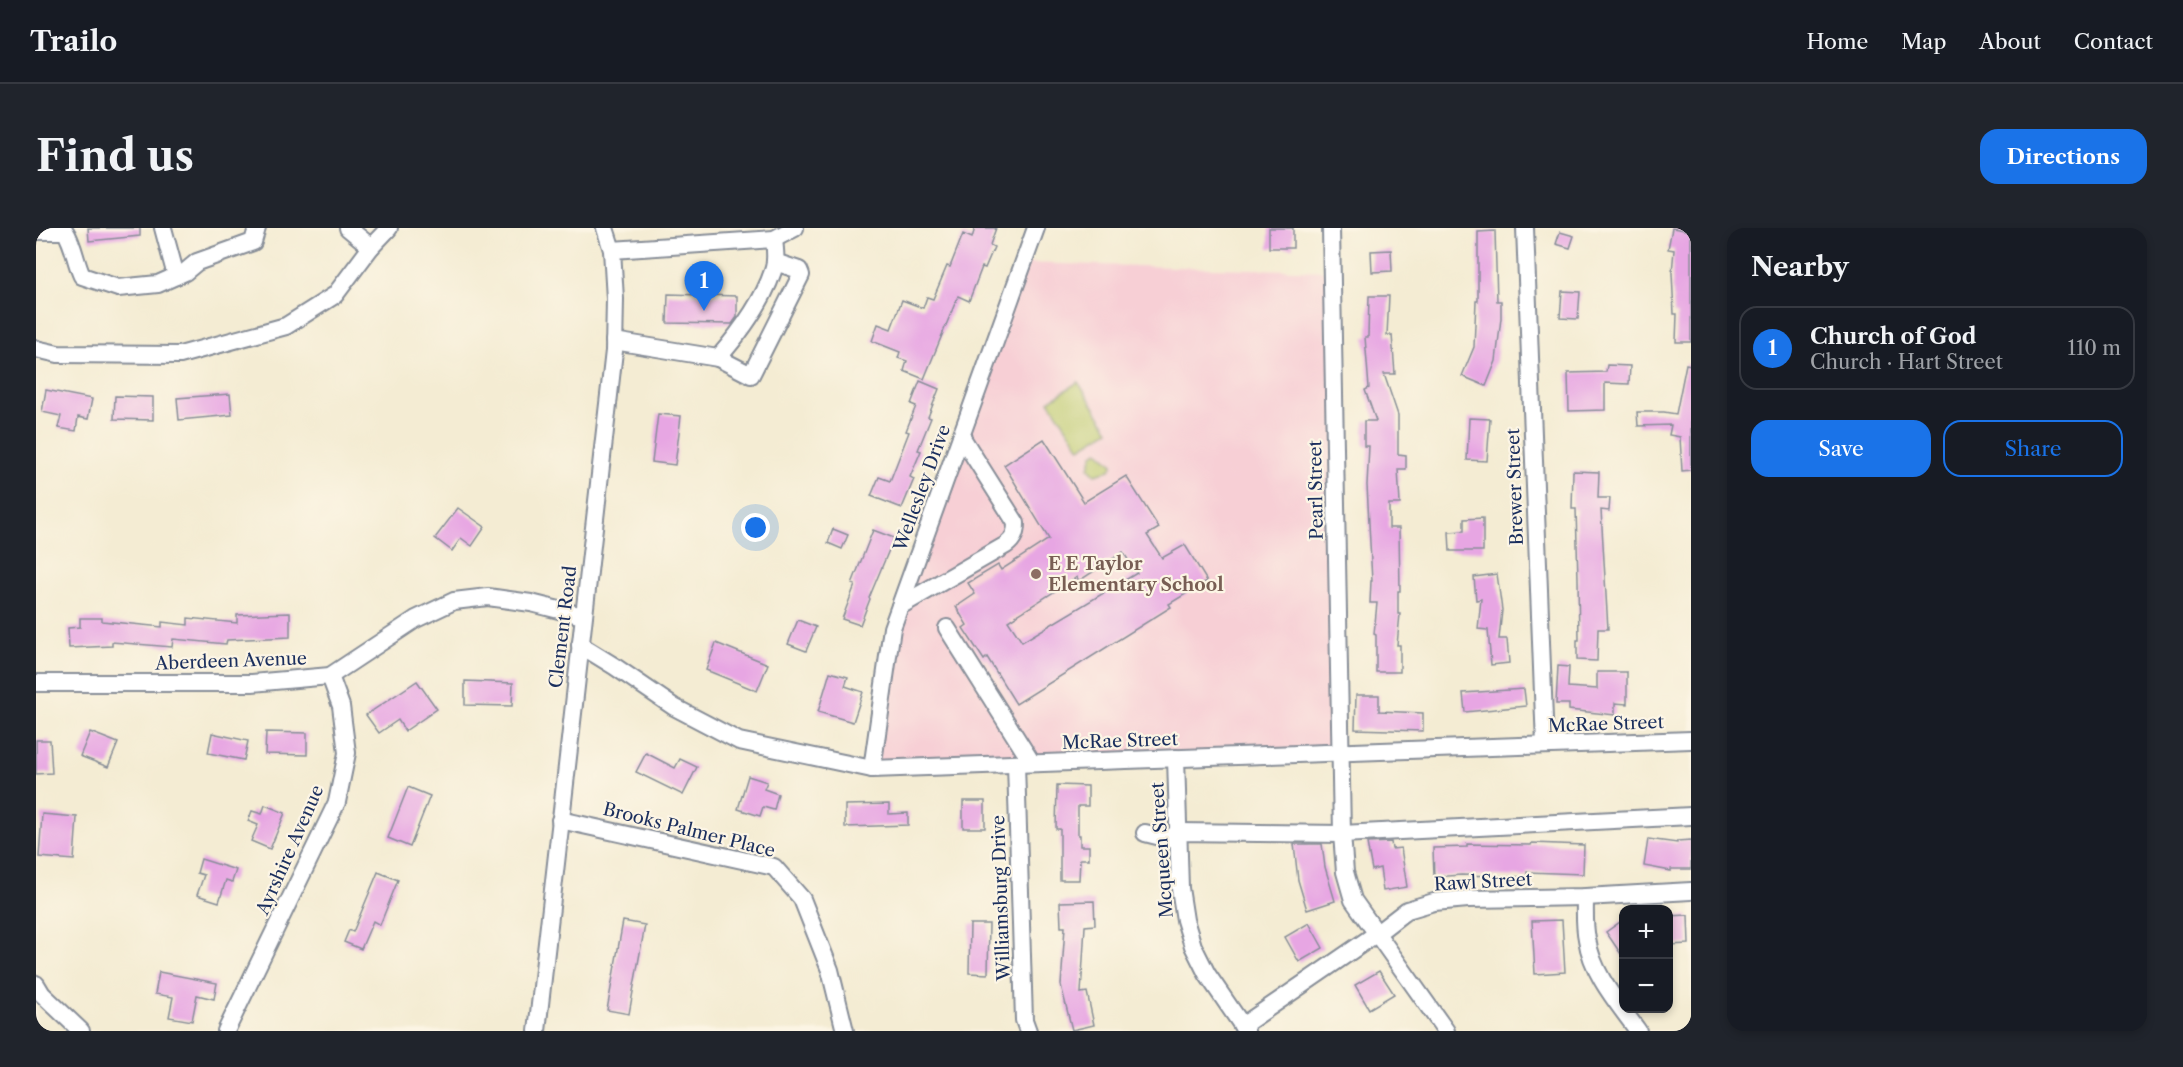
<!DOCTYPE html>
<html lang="en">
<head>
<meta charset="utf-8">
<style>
	body { margin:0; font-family:"Libre Caslon Text",serif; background:#20242c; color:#f1f3f6 }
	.controls { position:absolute; right:18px; bottom:18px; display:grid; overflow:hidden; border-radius:12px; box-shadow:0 3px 9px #0003 }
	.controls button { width:54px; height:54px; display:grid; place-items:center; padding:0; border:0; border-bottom:2px solid #363941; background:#171b24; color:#f1f3f6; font:30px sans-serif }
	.you { position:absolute; left:720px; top:300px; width:21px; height:21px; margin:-15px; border:4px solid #fff; border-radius:50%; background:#1a73e8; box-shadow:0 0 0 9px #1a73e833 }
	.badge { display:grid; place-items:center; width:39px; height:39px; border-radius:50%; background:#1a73e8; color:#fff; font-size:20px; font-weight:700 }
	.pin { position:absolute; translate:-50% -50px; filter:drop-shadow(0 2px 3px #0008) }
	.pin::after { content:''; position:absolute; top:32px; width:21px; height:18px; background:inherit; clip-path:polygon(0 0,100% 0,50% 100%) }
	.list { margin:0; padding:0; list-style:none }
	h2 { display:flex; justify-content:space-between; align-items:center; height:78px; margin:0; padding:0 24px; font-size:26px }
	h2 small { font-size:20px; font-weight:400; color:#9ea1a6 }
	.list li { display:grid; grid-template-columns:39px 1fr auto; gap:18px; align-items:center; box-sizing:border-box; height:84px; margin:0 12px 12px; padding:0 12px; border:2px solid #363941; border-radius:18px }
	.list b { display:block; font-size:22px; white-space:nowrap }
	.list p { margin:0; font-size:20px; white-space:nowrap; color:#9ea1a6 }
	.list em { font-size:20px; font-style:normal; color:#9ea1a6 }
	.actions { display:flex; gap:12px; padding:18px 24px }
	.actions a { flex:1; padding:14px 0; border:2px solid #1a73e8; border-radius:18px; text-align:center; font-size:21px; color:#1a73e8 }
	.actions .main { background:#1a73e8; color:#fff }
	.map { position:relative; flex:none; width:1655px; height:803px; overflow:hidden; border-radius:18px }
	header { display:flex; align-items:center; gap:36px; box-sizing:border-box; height:84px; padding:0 30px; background:#171b24; border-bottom:2px solid #363941 }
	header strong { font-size:28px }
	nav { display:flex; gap:33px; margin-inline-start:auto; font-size:21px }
	.intro { display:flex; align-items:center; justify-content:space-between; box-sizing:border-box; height:144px; padding:0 36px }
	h1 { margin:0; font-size:42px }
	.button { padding:15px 27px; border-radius:18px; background:#1a73e8; color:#fff; font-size:21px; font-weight:700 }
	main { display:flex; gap:36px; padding:0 36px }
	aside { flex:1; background:#171b24; border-radius:18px; box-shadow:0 3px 9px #0003 }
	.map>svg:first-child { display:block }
	.built { fill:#f7cfd5 }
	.green { fill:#bbc86a; stroke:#6b7c64; stroke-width:1.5 }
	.building { fill:#e7a6e3; fill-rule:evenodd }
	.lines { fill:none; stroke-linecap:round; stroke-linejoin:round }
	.minor-casing { stroke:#888e98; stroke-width:20 }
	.minor { stroke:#fff; stroke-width:16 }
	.education-dot { fill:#8d6e63; stroke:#fcf5e5; stroke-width:2 }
	.labels { text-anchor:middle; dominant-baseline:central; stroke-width:4.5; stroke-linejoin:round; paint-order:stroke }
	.street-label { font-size:18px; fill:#1b2f5e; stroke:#fcf5e5 }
	.education-label { font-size:18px; font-weight:bold; fill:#785e54; stroke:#fcf5e5; text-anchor:start }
</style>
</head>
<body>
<header>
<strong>Trailo</strong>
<nav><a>Home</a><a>Map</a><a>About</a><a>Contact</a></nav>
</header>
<div class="intro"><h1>Find us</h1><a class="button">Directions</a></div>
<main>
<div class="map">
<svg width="1655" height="803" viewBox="0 0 1655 803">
	<rect width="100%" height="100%" fill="#fcf5e5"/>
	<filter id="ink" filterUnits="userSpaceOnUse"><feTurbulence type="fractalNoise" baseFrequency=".0167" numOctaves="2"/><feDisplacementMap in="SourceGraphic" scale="12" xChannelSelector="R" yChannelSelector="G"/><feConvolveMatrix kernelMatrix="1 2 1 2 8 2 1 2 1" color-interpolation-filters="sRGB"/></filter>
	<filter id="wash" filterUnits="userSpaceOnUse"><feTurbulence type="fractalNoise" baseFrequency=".008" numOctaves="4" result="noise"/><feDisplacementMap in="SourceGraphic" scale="24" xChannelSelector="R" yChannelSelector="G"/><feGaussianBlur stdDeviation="1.35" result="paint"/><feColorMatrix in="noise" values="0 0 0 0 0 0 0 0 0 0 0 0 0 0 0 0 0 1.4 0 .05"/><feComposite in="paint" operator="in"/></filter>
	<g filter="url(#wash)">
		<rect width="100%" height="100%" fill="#f4ecd3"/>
		<polygon class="built" points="987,35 1296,43 1305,524 836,541 856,400"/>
		<g class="green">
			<polygon points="1042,154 1073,202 1044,220 1013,173"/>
			<polygon points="1062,223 1077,236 1074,242 1059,246 1053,240 1057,226"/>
		</g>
		<g id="blocks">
			<g class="building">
				<polygon points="52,0 104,0 104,8 53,13"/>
				<polygon points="939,0 960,0 954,17 958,19 949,40 946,39 933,73 922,68 888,151 868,143 871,133 862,130 864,124 836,113 842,96 855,101 866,72 887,80 891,69 897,71 911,38 914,39 927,6 936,10"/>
				<rect x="1233" y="0" width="24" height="20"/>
				<polygon points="1636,0 1655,3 1655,114 1640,114 1641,86 1638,86 1636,45 1638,22 1632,21"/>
				<polygon points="1459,3 1461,73 1465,73 1465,90 1460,133 1450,158 1426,148 1438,119 1440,73 1442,73 1442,4"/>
				<polygon points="1524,4 1538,8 1534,20 1520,16"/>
				<polygon points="1355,22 1356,43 1336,44 1335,23"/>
				<polygon points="1526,63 1544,64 1542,91 1524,90"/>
				<polygon points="632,66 701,68 701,89 696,96 631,95"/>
				<polygon points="1333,68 1353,68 1351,107 1356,107 1359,146 1348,146 1362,187 1362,226 1370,227 1370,241 1362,241 1364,276 1353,276 1353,300 1363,300 1364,363 1362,363 1362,386 1364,386 1361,417 1364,417 1364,444 1340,444 1340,407 1338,406 1341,375 1334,375 1335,353 1336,353 1331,257 1333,218 1328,218 1328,193 1340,193 1329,162 1333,160 1329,109 1332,109"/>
				<polygon points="1650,136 1655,137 1655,242 1646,243 1644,209 1633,207 1635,197 1602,198 1601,184 1628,184 1640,186"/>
				<polygon points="1571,137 1594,138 1593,156 1569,155 1569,182 1533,183 1532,145 1570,144"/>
				<polygon points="884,153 903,161 892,189 895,190 882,222 885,223 874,249 878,251 866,280 835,268 843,249 854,253 873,204 870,203 880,178 875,176"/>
				<polygon points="10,162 56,171 52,191 42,189 40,203 22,200 25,188 6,184"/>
				<polygon points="194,166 196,187 143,192 141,170"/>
				<polygon points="79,168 117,169 117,192 78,191"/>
				<polygon points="622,186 645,188 639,237 616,234"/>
				<polygon points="1433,190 1454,191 1451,233 1431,232"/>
				<path d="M1008 211 1048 274 1090 248 1123 300 1111 307 1126 330 1149 317 1171 353 1133 376 1135 379 980 476 951 429 948 432 927 400 931 397 920 379 939 366 932 355 962 337 965 342 1013 311 968 237ZM1087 324 1101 345 986 414 972 393 1041 349 1043 353Z"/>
				<polygon points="1537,243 1563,244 1562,270 1574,270 1573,283 1565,282 1572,401 1562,401 1561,433 1541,432 1541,412 1543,412 1542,351 1540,281 1536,281"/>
				<polygon points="422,280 449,299 436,318 425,310 416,323 399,310"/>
				<polygon points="1447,290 1447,323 1414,323 1413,304 1428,303 1428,291"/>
				<polygon points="797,301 812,307 806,321 792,315"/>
				<polygon points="837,302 858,310 833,370 834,371 824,397 806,391 819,357 816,356"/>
				<polygon points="1461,346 1466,382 1463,411 1471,411 1473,435 1455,437 1452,402 1442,401 1445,371 1440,372 1438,349"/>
				<polygon points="254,385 254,409 191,412 190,416 137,411 136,419 76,414 76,418 33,420 32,400 44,399 44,390 66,390 66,393 126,399 126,394 152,397 152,390 201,395 201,387"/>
				<polygon points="762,392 780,399 770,423 752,416"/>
				<polygon points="680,415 732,436 721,463 670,442"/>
				<polygon points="1522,438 1533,439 1532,459 1561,461 1561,444 1591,444 1591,476 1579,475 1579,487 1533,482 1533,476 1520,476"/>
				<polygon points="794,444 812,449 809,458 827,464 817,494 782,484"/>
				<polygon points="381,453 401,481 369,503 362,492 343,505 330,487"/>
				<polygon points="429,453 477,455 476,478 429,477"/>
				<polygon points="1488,461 1490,478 1429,484 1427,465"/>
				<polygon points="1320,467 1343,467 1343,483 1387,485 1387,503 1319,501"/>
				<polygon points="54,504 82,515 72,539 44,528"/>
				<polygon points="230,504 271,505 271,527 229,526"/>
				<polygon points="176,505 212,513 208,532 172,525"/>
				<polygon points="0,512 14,512 16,545 0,546"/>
				<polygon points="610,525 639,540 644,531 661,539 647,567 600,544"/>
				<polygon points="712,548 731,554 728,561 742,566 738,582 727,579 724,588 702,581"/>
				<polygon points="1021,557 1052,558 1052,578 1042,578 1042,607 1044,607 1044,618 1053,618 1053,631 1044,631 1043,652 1024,652 1024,601 1020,601"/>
				<polygon points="372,559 394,568 374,619 352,610"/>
				<rect x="927" y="573" width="22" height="27"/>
				<polygon points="853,576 853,586 872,585 872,597 809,599 809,577"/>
				<polygon points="229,577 249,585 234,621 215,613 222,597 212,593 216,583 226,586"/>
				<polygon points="6,586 41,589 38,632 3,629"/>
				<polygon points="1612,611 1641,615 1641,613 1655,612 1655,641 1635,641 1635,643 1608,638"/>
				<polygon points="1355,614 1356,621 1365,620 1371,659 1347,663 1344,640 1336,642 1331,615"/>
				<polygon points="1496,615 1548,617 1547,646 1491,644 1491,649 1425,647 1398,649 1397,620 1431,619 1431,616 1495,617"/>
				<polygon points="1258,616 1286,616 1289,639 1299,673 1271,682 1262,652"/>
				<polygon points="165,631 200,642 196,654 190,652 183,674 161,667 168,647 161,645"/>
				<polygon points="342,644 362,652 344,697 337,693 325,721 308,714 313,702 317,704"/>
				<polygon points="1058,673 1059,697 1049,698 1045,765 1051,764 1058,797 1036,802 1025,757 1029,699 1025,699 1024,674"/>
				<polygon points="1652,687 1653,716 1632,717 1632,688"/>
				<polygon points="1526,692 1529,744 1499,746 1496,693"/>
				<polygon points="1587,692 1587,729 1570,704"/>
				<polygon points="587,693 609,697 593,786 571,782"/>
				<polygon points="1273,695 1287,720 1263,734 1249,709"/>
				<polygon points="934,696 953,696 952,746 933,745"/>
				<polygon points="1343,743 1358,766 1333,781 1319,757"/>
				<polygon points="123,744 181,755 178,771 161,767 156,793 133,789 137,769 119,766"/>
			</g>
		</g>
	</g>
	<g filter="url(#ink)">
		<use href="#blocks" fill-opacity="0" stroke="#888e98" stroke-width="1.5"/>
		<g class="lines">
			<g class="minor-casing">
				<g id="minor">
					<polyline points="127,0 140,48"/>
					<polyline points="312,0 335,19"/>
					<polyline points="1295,0 1306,606 1309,644 1317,672 1410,803"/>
					<polyline points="1489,0 1509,517"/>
					<path d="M0 3H29C38 17 39 33 46 48L82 60 122 56 149 44 161 34 217 14 221 0"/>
					<polyline points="576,22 738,11 759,0"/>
					<path d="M578 113 682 130C703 106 727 73 737 43 741 32 739 22 738 11"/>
					<polyline points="0,121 22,126 144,127 250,98 299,67 335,19 353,0"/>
					<polyline points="682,130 715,147 765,47 763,42 739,34"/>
					<path d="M864 378 970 317C978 311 980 305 980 295L925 208"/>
					<polyline points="911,400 996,535"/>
					<polyline points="544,417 578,438 638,479 703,513 836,541 1655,512"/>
					<polyline points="0,455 216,455 294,448 380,391 418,373 452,369 495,375 547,388"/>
					<polyline points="1140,530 1144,660 1149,692 1157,718 1171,746 1210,803"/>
					<polyline points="980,536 988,792 992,803"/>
					<polyline points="836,541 856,400 1000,0"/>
					<polyline points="524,592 738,639 766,671 794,742 809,803"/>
					<polyline points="1109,605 1133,611 1142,604 1306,606 1655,588"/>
					<path d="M1549 669C1549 682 1548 697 1551 711 1556 746 1582 775 1602 803"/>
					<polyline points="0,756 6,766 45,803"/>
					<polyline points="1206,798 1340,706 1371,682 1398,674 1432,671 1549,669 1655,663"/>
					<polyline points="190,803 301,574 311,525 305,478 294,448"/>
					<polyline points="501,803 578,123 579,71 576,22 569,0"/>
				</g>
			</g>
			<use href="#minor" class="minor"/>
		</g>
	</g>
	<circle class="education-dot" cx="1000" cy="346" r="6"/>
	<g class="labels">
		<g class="street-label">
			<text transform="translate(1479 259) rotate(-92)">Brewer Street</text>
			<text transform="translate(886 260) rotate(-70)">Wellesley Drive</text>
			<text transform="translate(1280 262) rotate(-91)">Pearl Street</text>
			<text transform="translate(527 399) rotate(-83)">Clement Road</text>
			<text transform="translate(195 433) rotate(-2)">Aberdeen Avenue</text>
			<text transform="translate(1570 496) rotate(-2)">McRae Street</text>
			<text transform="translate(1084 513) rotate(-2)">McRae Street</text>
			<text transform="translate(653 602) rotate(14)">Brooks Palmer Place</text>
			<text transform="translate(254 622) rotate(-66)">Ayrshire Avenue</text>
			<text transform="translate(1126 622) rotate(-94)">Mcqueen Street</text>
			<text transform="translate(1447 654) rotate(-3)">Rawl Street</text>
			<text transform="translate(965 670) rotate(-92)">Williamsburg Drive</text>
		</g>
		<g class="education-label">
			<text x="1012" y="336">E E Taylor<tspan x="1012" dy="21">Elementary School</tspan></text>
		</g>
	</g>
</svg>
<div class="controls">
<button>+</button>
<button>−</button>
</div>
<div class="you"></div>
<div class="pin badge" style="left:668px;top:83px">1</div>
</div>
<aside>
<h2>Nearby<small></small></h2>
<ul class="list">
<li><span class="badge">1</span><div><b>Church of God</b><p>Church · Hart Street</p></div><em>110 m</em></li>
</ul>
<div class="actions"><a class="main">Save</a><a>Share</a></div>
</aside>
</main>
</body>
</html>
